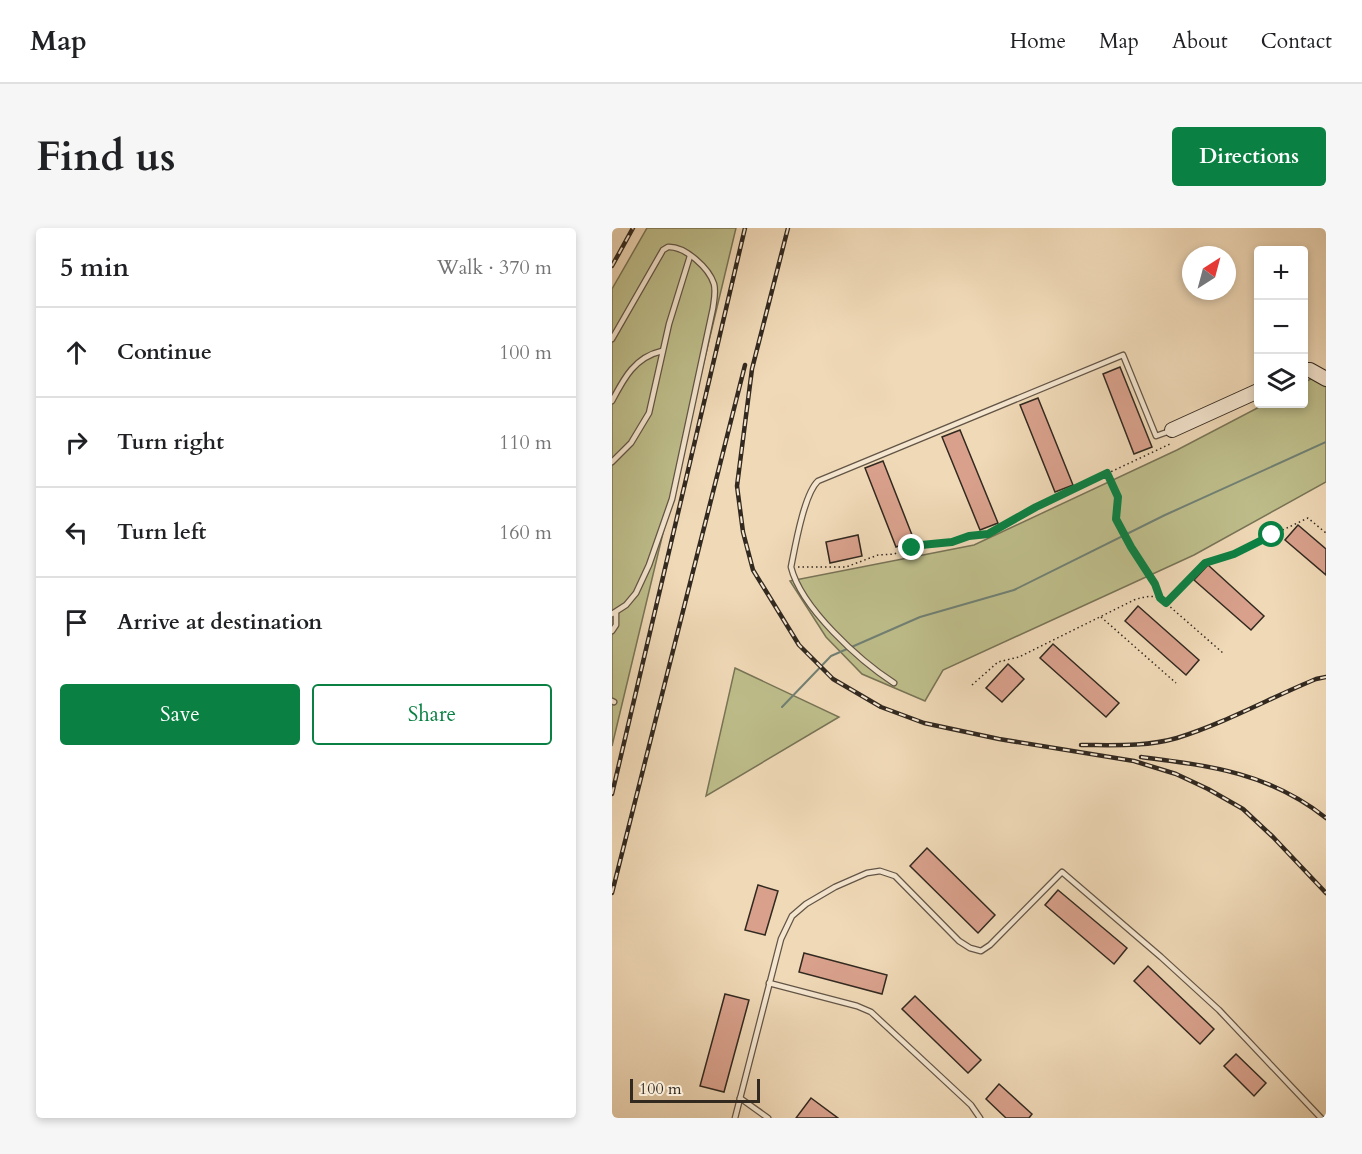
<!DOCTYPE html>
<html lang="en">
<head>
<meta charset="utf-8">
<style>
	body { margin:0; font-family:Cardo,serif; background:#f6f6f6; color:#202124 }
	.controls { position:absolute; right:18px; top:18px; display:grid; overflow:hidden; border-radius:6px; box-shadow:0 3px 9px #0003 }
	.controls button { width:54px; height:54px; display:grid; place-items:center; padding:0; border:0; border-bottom:2px solid #e0e0e0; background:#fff; color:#202124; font:30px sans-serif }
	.compass { position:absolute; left:570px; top:18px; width:54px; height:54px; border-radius:50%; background:#fff; box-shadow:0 3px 9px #0003; rotate:36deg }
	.scale { position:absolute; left:18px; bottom:15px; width:130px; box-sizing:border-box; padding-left:6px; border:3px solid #322920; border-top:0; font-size:16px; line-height:21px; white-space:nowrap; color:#322920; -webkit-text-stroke:4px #f5e6d0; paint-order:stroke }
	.stop { position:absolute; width:18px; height:18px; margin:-14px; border:4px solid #0b8043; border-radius:50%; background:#fff }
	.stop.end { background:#0b8043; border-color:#fff; box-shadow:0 2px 6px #0008 }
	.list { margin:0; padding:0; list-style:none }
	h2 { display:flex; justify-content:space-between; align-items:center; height:78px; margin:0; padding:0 24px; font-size:26px }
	h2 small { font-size:20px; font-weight:400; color:#757577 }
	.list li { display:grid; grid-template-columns:39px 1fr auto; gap:18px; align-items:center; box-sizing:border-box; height:90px; padding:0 24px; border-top:2px solid #e0e0e0 }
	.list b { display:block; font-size:22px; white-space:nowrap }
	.list em { font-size:20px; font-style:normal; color:#757577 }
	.actions { display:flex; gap:12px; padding:18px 24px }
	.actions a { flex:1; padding:14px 0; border:2px solid #0b8043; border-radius:6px; text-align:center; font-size:21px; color:#0b8043 }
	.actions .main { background:#0b8043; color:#fff }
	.icon { flex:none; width:33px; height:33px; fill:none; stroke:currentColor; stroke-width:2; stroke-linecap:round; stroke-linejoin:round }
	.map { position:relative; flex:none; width:714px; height:890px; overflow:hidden; border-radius:6px }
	header { display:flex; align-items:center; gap:36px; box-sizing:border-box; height:84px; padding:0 30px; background:#fff; border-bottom:2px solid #e0e0e0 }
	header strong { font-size:28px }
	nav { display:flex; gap:33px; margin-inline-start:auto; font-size:21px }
	.intro { display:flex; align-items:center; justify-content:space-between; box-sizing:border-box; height:144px; padding:0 36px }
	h1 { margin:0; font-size:42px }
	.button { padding:15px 27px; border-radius:6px; background:#0b8043; color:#fff; font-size:21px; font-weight:700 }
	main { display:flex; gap:36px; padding:0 36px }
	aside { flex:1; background:#fff; border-radius:6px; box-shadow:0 3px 9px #0003 }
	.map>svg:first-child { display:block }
	.green { fill:#bebe8b; stroke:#787456; stroke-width:1.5 }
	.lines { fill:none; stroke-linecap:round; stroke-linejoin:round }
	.stream { stroke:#708074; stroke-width:2 }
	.building { fill:#d9a18c; stroke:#322920; stroke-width:1.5 }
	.lane-casing { stroke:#625546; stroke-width:7 }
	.secondary-casing { stroke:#322920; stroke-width:16 }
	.path { stroke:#322920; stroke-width:1.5; stroke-dasharray:1.5 3; stroke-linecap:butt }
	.lane { stroke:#f5e6d0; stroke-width:4.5 }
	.secondary { stroke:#f5e6d0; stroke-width:14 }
	.rail-casing { stroke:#322920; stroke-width:4.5 }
	.rail { stroke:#f5e6d0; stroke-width:2; stroke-dasharray:7; stroke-linecap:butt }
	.route { stroke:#0b8043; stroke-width:8 }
</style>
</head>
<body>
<header>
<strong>Map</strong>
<nav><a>Home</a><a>Map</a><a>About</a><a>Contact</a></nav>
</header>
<div class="intro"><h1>Find us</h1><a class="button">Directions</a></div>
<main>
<aside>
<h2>5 min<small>Walk · 370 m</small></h2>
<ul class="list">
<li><svg class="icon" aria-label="ahead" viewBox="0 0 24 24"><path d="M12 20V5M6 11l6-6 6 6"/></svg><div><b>Continue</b></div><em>100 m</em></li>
<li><svg class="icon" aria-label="right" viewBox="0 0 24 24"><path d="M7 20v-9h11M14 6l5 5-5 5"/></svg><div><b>Turn right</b></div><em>110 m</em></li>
<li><svg class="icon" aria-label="left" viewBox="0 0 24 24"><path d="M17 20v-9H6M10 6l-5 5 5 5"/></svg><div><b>Turn left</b></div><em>160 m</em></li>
<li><svg class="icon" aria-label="arrive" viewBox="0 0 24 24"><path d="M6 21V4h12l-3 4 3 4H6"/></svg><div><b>Arrive at destination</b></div></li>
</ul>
<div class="actions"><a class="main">Save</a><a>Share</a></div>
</aside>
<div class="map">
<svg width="714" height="890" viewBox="0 0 714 890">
	<rect width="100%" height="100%" fill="#f0d9b7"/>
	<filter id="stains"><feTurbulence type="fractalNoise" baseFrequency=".00333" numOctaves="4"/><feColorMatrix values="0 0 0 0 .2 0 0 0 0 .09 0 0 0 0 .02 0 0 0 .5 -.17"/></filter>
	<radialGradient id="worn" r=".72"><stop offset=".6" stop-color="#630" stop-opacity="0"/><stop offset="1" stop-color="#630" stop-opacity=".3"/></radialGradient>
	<g class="green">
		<polygon points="35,0 124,0 0,518 0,61"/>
		<polygon points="700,150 714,159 714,254 582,327 331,442 313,473 250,446 214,409 178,353 362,317 565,222 653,176 692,176 692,155"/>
		<polygon points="123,440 227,489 94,568"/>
	</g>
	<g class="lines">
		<polyline class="stream" points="170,479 219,428 308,389 402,362 553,287 714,214"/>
	</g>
	<g class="building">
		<polygon points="508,139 540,219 522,226 491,146"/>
		<polygon points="426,170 461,257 443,264 408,177"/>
		<polygon points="348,202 386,295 368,302 330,209"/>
		<polygon points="271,233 302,312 284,319 253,240"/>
		<polygon points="686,297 714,321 714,347 673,312"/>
		<polygon points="246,307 250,328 218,335 214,314"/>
		<polygon points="596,337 652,388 639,402 582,352"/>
		<polygon points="526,378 587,432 574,447 513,393"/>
		<polygon points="441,416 507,475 494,489 428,430"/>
		<polygon points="396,436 412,451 390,474 374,460"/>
		<polygon points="315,620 383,687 366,705 298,638"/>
		<polygon points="146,657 166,663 153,707 133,702"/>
		<polygon points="446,662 515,720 502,736 433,677"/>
		<polygon points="192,725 275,747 270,766 187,744"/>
		<polygon points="536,738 602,801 588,816 522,753"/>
		<polygon points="113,766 137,772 112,864 88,858"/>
		<polygon points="303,768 369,832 356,845 290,781"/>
		<polygon points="624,826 654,855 642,868 612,838"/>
		<polygon points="387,856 420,886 417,890 394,890 374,871"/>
		<polygon points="199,870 226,890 184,890"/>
	</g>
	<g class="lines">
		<g class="lane-casing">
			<g id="lane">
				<path d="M0 111 51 22 56 19C73 18 97 40 102 56 104 64 102 72 101 80L60 271 37 337 24 365 14 377 0 386"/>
				<path d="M0 173C12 150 23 129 50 123"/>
				<polyline points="0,234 19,215 37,185 57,96 78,28"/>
				<polyline points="0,403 4,397 4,385"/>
				<path d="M282 455C248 433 189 380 179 339 183 319 192 266 206 253L511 127 544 208 558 203"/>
				<polyline points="0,473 2,474"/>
				<polyline points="157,755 245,778 259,784 359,877 368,890"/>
				<polyline points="128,870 156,890"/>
				<polyline points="123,890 169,711 180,688 194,676 223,659 255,645 268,643 283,648 347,713 358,720 369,723 378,717 450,644 549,729 607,782 709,890"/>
			</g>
		</g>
		<g class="secondary-casing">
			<g id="secondary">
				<polyline points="692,142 698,142 714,151"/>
				<polyline points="560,202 646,163"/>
			</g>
		</g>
		<g class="path">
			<polyline points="496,246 506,269 504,291 519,319 543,355 548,368"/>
			<polyline points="186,339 234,339 266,327 282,326 310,317 335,315 357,308 376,306 424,279 558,216"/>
			<polyline points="555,375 593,335 622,325 696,290 714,305"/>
			<polyline points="489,389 564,455"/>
			<path d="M360 457 386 434 407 429 522 372C531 369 538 367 548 370L611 425"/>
		</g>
		<use href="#lane" class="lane"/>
		<use href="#secondary" class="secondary"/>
		<g class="rail-casing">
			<g id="rail">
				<polyline points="176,0 140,141 125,258 131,304 141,342 187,417 221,451 269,479 312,495 387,511 522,533 564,546 596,561 631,581 661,609 714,665"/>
				<polyline points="0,38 21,0"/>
				<path d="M469 517C500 517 534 519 565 510 613 495 658 470 704 451L714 449"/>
				<path d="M529 529C600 538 657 545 714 590"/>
				<polyline points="0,566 133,0"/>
				<polyline points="0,665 133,137"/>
			</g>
		</g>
		<use href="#rail" class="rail"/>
	</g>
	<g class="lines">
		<polyline class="route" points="300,320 309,317 340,314 357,308 376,306 424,279 495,245 506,269 504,291 519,319 543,356 548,370 554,375 593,335 622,326 660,307"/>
	</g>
	<rect width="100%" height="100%" filter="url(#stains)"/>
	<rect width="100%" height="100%" fill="url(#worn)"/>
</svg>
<div class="controls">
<button>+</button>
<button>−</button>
<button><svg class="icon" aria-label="layers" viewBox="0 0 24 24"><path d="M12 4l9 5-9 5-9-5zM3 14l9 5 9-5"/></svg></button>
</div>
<svg class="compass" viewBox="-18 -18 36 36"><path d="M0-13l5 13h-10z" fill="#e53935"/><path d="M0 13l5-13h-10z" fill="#757577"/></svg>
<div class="scale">100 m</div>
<div class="stop" style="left:660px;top:307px"></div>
<div class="stop end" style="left:300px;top:320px"></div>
</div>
</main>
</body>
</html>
